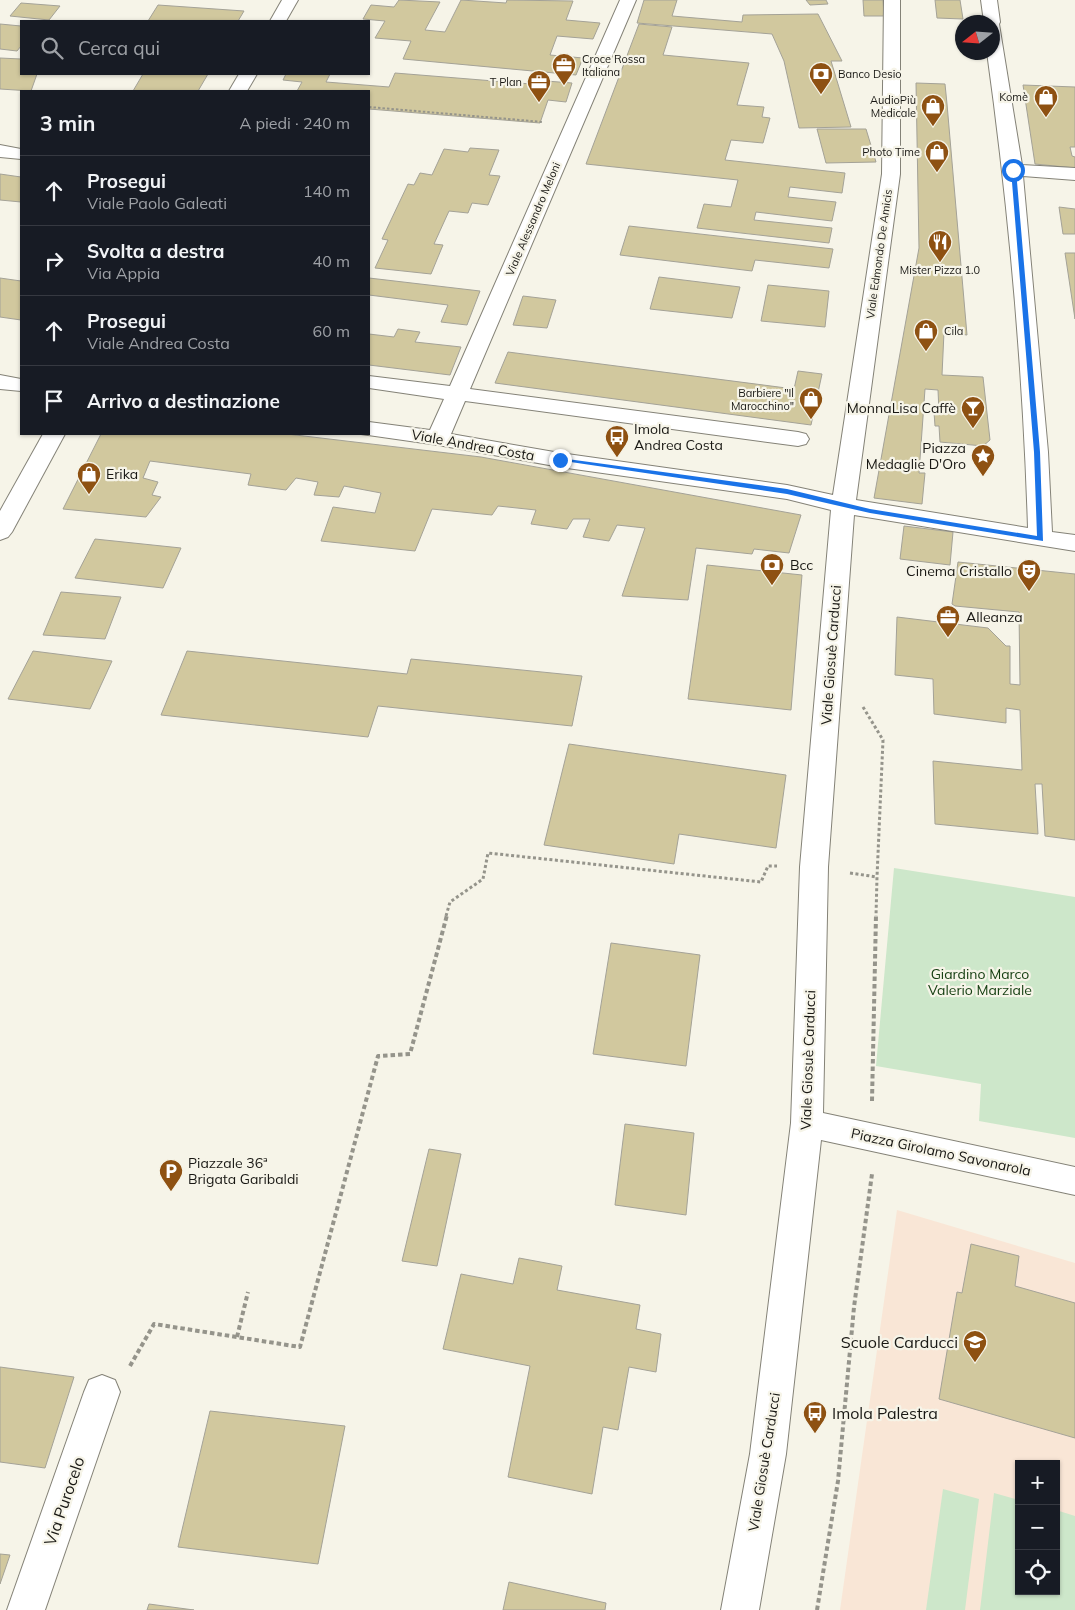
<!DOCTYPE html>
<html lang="it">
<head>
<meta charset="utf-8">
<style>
	body { margin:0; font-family:Mulish,sans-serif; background:#20242c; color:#f1f3f6 }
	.controls { position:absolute; right:15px; bottom:15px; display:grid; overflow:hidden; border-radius:0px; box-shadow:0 1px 4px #0004 }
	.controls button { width:45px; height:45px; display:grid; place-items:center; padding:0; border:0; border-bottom:1px solid #363941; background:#171b24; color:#f1f3f6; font:25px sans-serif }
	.compass { position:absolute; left:955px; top:15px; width:45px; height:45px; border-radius:50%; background:#171b24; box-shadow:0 1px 4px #0004; rotate:253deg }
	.stop { position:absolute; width:15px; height:15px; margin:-11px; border:4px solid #1a73e8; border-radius:50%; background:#fff }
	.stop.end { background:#1a73e8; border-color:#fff; box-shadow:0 1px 5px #0008 }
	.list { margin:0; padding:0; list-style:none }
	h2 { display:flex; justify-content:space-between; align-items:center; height:65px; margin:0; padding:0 20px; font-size:21px }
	h2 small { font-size:16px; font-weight:400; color:#9ea1a6 }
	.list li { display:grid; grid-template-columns:32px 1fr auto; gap:15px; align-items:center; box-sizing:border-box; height:70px; padding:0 20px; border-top:1px solid #363941 }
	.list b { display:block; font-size:19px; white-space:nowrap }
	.list p { margin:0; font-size:16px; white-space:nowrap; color:#9ea1a6 }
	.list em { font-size:16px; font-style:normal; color:#9ea1a6 }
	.icon { flex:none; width:28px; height:28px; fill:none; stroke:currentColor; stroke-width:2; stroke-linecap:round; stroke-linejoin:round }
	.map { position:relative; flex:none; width:1075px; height:1610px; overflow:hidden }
	.search { position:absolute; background:#171b24; box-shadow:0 1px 4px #0004; left:20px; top:20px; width:350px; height:55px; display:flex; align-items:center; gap:12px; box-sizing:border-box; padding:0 18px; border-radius:0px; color:#9ea1a6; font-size:19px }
	.panel { position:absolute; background:#171b24; box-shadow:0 1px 4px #0004; left:20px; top:90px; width:350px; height:345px; border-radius:0px }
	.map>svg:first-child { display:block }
	.education { fill:#f9e6d6; fill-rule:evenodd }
	.green { fill:#cde7ca }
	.building { fill:#d1c89e; stroke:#a4a297 }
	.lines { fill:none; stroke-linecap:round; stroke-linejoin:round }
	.minor-casing { stroke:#848277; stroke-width:2 }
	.path-far2 { stroke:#95948b; stroke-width:2; stroke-dasharray:2.5 2; stroke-linecap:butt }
	.path-far1 { stroke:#95948b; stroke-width:3; stroke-dasharray:3 2.5; stroke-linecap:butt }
	.path { stroke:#95948b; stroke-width:4; stroke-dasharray:4.5 3; stroke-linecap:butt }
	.minor { fill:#fff; fill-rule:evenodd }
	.route { fill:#1a73e8 }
	.labels { text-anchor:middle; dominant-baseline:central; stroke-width:4.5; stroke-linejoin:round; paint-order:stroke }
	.far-poi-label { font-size:11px; fill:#181713; stroke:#f6f4e8; text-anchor:end }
	.far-street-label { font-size:11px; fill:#181713; stroke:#f6f4e8 }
	.poi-label { font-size:14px; fill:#181713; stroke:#f6f4e8; text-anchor:start }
	.street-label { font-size:14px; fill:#181713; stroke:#f6f4e8 }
	.park-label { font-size:14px; fill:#174013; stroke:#f6f4e8 }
	.near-poi-label { font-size:16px; fill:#181713; stroke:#f6f4e8; text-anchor:end }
	.near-street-label { font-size:16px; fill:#181713; stroke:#f6f4e8 }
</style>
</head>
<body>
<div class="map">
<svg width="1075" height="1610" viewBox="0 0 1075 1610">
	<rect width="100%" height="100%" fill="#f6f4e8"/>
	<path class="education" d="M897 1210 1075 1263V1610H840ZM1019 1464H1056V1591H1019Z"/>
	<g class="green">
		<polygon points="894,868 1075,897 1075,1138 979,1121 981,1084 876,1066"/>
		<polygon points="943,1489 979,1499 965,1610 926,1610"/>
		<polygon points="994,1493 1019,1500 1019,1591 1056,1591 1056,1510 1075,1516 1075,1610 980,1610"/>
	</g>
	<g class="building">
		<polygon points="399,0 440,2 425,30 445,32 461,0 506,3 507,0 573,1 566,20 600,23 593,39 557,36 550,55 583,58 576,75 403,59 411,41 375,38 385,21 363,19 371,5 394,7"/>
		<polygon points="644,0 677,0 672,16 742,22 743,15 818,14 842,61 831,61 851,127 799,128 784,61 772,34 637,23"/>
		<polygon points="806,0 826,0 828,4 810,5"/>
		<polygon points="863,0 883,0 884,16 864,16"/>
		<polygon points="935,0 960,0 963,19 937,18"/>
		<polygon points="21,3 60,6 49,20 10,16"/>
		<polygon points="158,5 244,11 238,21 148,21"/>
		<polygon points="0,24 21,26 21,46 17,51 0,49"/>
		<polygon points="639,24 672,27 663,55 749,63 737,105 764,107 762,117 770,118 763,143 731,140 725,160 845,173 842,193 790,187 788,197 836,202 832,221 756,212 754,220 832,228 829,243 697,228 704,204 731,207 738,180 586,164"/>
		<polygon points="0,58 21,59 21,74 37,74 31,91 0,89"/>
		<polygon points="395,73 531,84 533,80 572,83 566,102 548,100 540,123 369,109 369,91 297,91 302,82 283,80 286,74 330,74 326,82 389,87"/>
		<polygon points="143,74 208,74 198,91 133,91"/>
		<polygon points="916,83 945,84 947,104 967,335 944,332 942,375 983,377 990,440 983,446 940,442 939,426 935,426 934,412 939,412 938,390 925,389 919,473 925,473 922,504 874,498 919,248"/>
		<polygon points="1023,85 1075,87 1075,147 1070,147 1072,156 1075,157 1075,168 1035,164"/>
		<polygon points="817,129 866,129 876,162 826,163"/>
		<polygon points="470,148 499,150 489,175 500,176 488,205 472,203 468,213 449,211 434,244 443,245 431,274 375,268 388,240 382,239 408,184 414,185 420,173 432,175 444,149 468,152"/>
		<polygon points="0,174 21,177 21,202 0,200"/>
		<polygon points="1059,207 1075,209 1075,234 1063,234"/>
		<polygon points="629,226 833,249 829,268 755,260 752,271 620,255"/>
		<polygon points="1065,253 1075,253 1075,319"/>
		<polygon points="659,277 740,287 732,318 650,309"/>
		<polygon points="0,278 21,281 21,320 0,317"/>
		<polygon points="369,278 480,291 467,325 441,322 448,305 369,295"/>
		<polygon points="768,285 829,291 825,327 761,321"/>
		<polygon points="523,296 556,300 547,328 513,325"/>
		<polygon points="398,329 420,332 415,342 461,347 450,375 369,365 369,334 394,337"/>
		<polygon points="508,352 794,389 798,371 822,374 811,425 495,383"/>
		<polygon points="101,434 287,434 481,457 801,515 789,553 754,549 752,554 696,548 688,600 622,596 645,528 617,525 609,541 583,537 590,519 573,519 567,529 531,524 536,510 498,506 492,515 432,509 415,551 321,541 333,507 375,513 381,493 344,486 339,497 314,495 318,482 296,478 286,490 248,485 251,474 150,461 143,478 158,482 152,495 161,497 146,517 63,509"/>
		<polygon points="904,526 953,532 950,565 900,559"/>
		<polygon points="95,539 181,548 163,588 75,578"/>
		<polygon points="958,562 1075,574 1075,840 1045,836 1042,784 1035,784 1038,834 935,824 933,761 1022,770 1020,710 1006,708 1006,723 934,714 933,679 895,675 897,617 988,628 1006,646 1010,646 1010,684 1020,685 1019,612 955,606 952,604"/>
		<polygon points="707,565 802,575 791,710 688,699"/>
		<polygon points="61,592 121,597 105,639 43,635"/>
		<polygon points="33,651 112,661 90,709 8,699"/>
		<polygon points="187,651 407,674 411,659 582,676 572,726 378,706 368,737 161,715"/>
		<polygon points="569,744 786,775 776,848 679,834 674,864 544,845"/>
		<polygon points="611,943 700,955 686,1066 593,1054"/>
		<polygon points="625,1124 694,1133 686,1215 615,1205"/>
		<polygon points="429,1149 461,1154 437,1266 402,1261"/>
		<polygon points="971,1244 1019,1256 1015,1286 1075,1303 1075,1438 939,1399 957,1292 962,1293"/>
		<polygon points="519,1258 562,1266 557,1290 640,1305 636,1329 661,1334 656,1372 629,1367 618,1430 603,1427 592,1494 508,1477 530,1366 443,1349 461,1274 513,1284"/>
		<polygon points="0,1367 74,1377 45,1468 0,1462"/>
		<polygon points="210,1411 345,1426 318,1564 178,1547"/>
		<polygon points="0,1554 10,1555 0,1584"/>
		<polygon points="509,1582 606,1603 605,1610 503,1610"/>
		<polygon points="149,1604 194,1610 147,1610"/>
	</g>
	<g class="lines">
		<g class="minor-casing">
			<g id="minor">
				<polygon points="282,0 298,0 286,21 270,21"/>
				<path d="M620 0H636L470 389 798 432 806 434 809 439 806 444 798 446 465 401 451 434 560 453 787 485 833 495 882 174 884 0H900V174L856 500 1028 528C1023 369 1009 210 987 52H992V22H984L981 0H997L1000 22 999 24 1022 165 1075 168V180L1023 176 1048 452 1052 532 1075 535V551L854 515 828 867 823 1113 1075 1167V1195L821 1140 786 1454 759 1610H721L750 1454 791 1123 800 867 831 510 787 499 560 467 438 445 361 434H369V422L430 430 444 399 369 388V376L450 386Z"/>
				<polygon points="239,74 257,74 247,91 229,91"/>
				<polygon points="0,145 21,149 21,159 0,157"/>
				<polygon points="0,375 21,379 21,391 0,389"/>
				<polygon points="43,434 65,434 12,532 8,537 0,540 0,511"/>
				<polygon points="102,1375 115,1380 120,1392 45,1610 7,1610 84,1392 89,1380"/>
			</g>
		</g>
		<polyline class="path-far2" points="369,107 543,122"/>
		<g class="path-far1">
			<polyline points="863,707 883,740 877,877"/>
			<polyline points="850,873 877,877 876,916"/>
			<polyline points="446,916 450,902 483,879 488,853 761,882 768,866 777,866"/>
		</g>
		<g class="path">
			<polyline points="872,1101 876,915"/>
			<polyline points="237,1337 248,1292"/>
			<polyline points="130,1366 154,1324 300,1347 378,1056 410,1054 447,915"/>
			<polyline points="817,1610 838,1481 854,1307 872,1174"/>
		</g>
		<use href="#minor" class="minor"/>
	</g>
	<polygon class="route" points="1013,169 1016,170 1040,452 1043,541 870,513 787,494 557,460 560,458 787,489 870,509 1037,536 1034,452 1011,170"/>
	<defs>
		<g id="office-pin" transform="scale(1.25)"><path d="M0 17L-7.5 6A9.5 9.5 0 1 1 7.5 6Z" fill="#8e5112" stroke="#f6f4e8"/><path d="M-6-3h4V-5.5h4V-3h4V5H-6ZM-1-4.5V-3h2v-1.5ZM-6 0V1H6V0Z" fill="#fff"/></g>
		<g id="bank-pin" transform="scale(1.25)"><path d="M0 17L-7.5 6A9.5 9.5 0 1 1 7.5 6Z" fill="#8e5112" stroke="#f6f4e8"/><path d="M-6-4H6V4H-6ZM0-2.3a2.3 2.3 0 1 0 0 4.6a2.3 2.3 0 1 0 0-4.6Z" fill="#fff"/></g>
		<g id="shop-pin" transform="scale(1.25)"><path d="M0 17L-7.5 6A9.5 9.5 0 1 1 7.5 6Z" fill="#8e5112" stroke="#f6f4e8"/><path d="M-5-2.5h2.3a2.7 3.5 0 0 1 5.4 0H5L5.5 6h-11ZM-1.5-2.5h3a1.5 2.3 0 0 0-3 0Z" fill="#fff"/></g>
		<g id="restaurant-pin" transform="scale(1.25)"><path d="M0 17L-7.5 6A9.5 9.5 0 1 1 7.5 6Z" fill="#8e5112" stroke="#f6f4e8"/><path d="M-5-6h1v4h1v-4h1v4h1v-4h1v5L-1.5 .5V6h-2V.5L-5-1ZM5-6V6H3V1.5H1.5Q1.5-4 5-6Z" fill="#fff"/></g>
		<g id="bar-pin" transform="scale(1.25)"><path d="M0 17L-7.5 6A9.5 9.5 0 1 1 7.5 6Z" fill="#8e5112" stroke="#f6f4e8"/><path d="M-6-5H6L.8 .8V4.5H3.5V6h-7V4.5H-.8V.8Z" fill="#fff"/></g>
		<g id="bus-pin" transform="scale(1.25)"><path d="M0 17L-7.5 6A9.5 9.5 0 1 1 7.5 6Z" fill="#8e5112" stroke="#f6f4e8"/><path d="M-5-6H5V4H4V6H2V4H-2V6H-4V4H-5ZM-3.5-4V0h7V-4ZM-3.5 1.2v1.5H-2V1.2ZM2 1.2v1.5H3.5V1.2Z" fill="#fff"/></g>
		<g id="sight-pin" transform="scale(1.25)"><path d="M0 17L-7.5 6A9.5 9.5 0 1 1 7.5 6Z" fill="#8e5112" stroke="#f6f4e8"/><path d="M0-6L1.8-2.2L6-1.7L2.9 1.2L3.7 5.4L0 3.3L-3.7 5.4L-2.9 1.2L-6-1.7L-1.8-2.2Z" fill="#fff"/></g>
		<g id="theatre-pin" transform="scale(1.25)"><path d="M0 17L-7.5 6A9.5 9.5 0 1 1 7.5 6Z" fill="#8e5112" stroke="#f6f4e8"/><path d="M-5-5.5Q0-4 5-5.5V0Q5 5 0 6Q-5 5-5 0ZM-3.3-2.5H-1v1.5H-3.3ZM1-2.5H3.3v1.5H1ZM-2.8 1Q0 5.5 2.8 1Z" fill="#fff"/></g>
		<g id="parking-pin" transform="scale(1.25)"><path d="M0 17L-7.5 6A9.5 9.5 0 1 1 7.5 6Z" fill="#8e5112" stroke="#f6f4e8"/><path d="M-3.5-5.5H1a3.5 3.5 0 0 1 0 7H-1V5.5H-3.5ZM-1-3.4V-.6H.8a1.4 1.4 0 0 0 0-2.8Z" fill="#fff"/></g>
		<g id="school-pin" transform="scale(1.25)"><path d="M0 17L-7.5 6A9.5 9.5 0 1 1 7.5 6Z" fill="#8e5112" stroke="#f6f4e8"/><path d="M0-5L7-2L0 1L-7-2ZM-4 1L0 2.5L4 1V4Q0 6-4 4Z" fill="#fff"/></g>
	</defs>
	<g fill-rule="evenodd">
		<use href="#office-pin" x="564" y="65"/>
		<use href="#bank-pin" x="821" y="74"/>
		<use href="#office-pin" x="539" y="82"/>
		<use href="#shop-pin" x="1046" y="97"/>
		<use href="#shop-pin" x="933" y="106"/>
		<use href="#shop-pin" x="937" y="152"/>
		<use href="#restaurant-pin" x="940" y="242"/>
		<use href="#shop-pin" x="926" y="331"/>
		<use href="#shop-pin" x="811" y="399"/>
		<use href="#bar-pin" x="973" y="408"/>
		<use href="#bus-pin" x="617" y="437"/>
		<use href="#sight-pin" x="983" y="456"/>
		<use href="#shop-pin" x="89" y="474"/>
		<use href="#bank-pin" x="772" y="565"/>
		<use href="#theatre-pin" x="1029" y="571"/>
		<use href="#office-pin" x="948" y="617"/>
		<use href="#parking-pin" x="171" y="1171"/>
		<use href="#school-pin" x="975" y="1342"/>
		<use href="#bus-pin" x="815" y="1413"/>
	</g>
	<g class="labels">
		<g class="far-poi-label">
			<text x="582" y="59" text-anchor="start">Croce Rossa<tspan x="582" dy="13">Italiana</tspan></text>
			<text x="838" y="74" text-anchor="start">Banco Desio</text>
			<text x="522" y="82">T Plan</text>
			<text x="1028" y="97">Komè</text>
			<text x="916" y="100">AudioPiù<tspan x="916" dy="13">Medicale</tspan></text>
			<text x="920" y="152">Photo Time</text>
			<text x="940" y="270" text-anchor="middle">Mister Pizza 1.0</text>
			<text x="944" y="331" text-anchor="start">Cila</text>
			<text x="794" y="393">Barbiere "Il<tspan x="794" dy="13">Marocchino"</tspan></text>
		</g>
		<g class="far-street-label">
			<text transform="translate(533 219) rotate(-67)">Viale Alessandro Meloni</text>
			<text transform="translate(879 254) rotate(-82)">Viale Edmondo De Amicis</text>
		</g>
		<g class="poi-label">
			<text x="956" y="408" text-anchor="end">MonnaLisa Caffè</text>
			<text x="634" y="429">Imola<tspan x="634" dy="16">Andrea Costa</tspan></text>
			<text x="966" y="448" text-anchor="end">Piazza<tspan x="966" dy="16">Medaglie D'Oro</tspan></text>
			<text x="106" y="474">Erika</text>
			<text x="790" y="565">Bcc</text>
			<text x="1012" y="571" text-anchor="end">Cinema Cristallo</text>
			<text x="966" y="617">Alleanza</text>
			<text x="188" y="1163">Piazzale 36ª<tspan x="188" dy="16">Brigata Garibaldi</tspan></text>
		</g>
		<g class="street-label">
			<text transform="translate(473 445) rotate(10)">Viale Andrea Costa</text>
			<text transform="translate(831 655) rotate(-86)">Viale Giosuè Carducci</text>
			<text transform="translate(808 1060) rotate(-88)">Viale Giosuè Carducci</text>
			<text transform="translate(941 1152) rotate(12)">Piazza Girolamo Savonarola</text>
			<text transform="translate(764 1462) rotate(-81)">Viale Giosuè Carducci</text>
		</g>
		<g class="park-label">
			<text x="980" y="974">Giardino Marco<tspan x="980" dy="16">Valerio Marziale</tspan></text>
		</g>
		<g class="near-poi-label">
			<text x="958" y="1342">Scuole Carducci</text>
			<text x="832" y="1413" text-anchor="start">Imola Palestra</text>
		</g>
		<g class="near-street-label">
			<text transform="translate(64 1501) rotate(-71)">Via Purocelo</text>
		</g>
	</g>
</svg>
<div class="controls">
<button>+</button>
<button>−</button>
<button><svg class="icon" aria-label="locate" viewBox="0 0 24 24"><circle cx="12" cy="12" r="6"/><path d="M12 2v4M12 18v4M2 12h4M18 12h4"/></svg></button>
</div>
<svg class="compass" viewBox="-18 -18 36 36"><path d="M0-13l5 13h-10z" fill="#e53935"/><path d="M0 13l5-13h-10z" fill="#9ea1a6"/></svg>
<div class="stop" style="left:1013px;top:170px"></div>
<div class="stop end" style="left:560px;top:460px"></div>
<div class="search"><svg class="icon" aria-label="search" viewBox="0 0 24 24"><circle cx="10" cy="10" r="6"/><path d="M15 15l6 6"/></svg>Cerca qui</div>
<section class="panel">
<h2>3 min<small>A piedi · 240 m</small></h2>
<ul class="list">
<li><svg class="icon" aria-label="ahead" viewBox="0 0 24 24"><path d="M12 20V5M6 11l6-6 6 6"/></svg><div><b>Prosegui</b><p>Viale Paolo Galeati</p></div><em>140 m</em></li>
<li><svg class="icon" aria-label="right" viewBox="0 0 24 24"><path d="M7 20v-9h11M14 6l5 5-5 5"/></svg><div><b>Svolta a destra</b><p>Via Appia</p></div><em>40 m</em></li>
<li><svg class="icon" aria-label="ahead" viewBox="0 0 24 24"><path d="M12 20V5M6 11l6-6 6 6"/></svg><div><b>Prosegui</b><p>Viale Andrea Costa</p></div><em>60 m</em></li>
<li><svg class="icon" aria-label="arrive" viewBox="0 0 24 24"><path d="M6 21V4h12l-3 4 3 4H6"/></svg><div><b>Arrivo a destinazione</b></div></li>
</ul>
</section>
</div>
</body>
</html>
